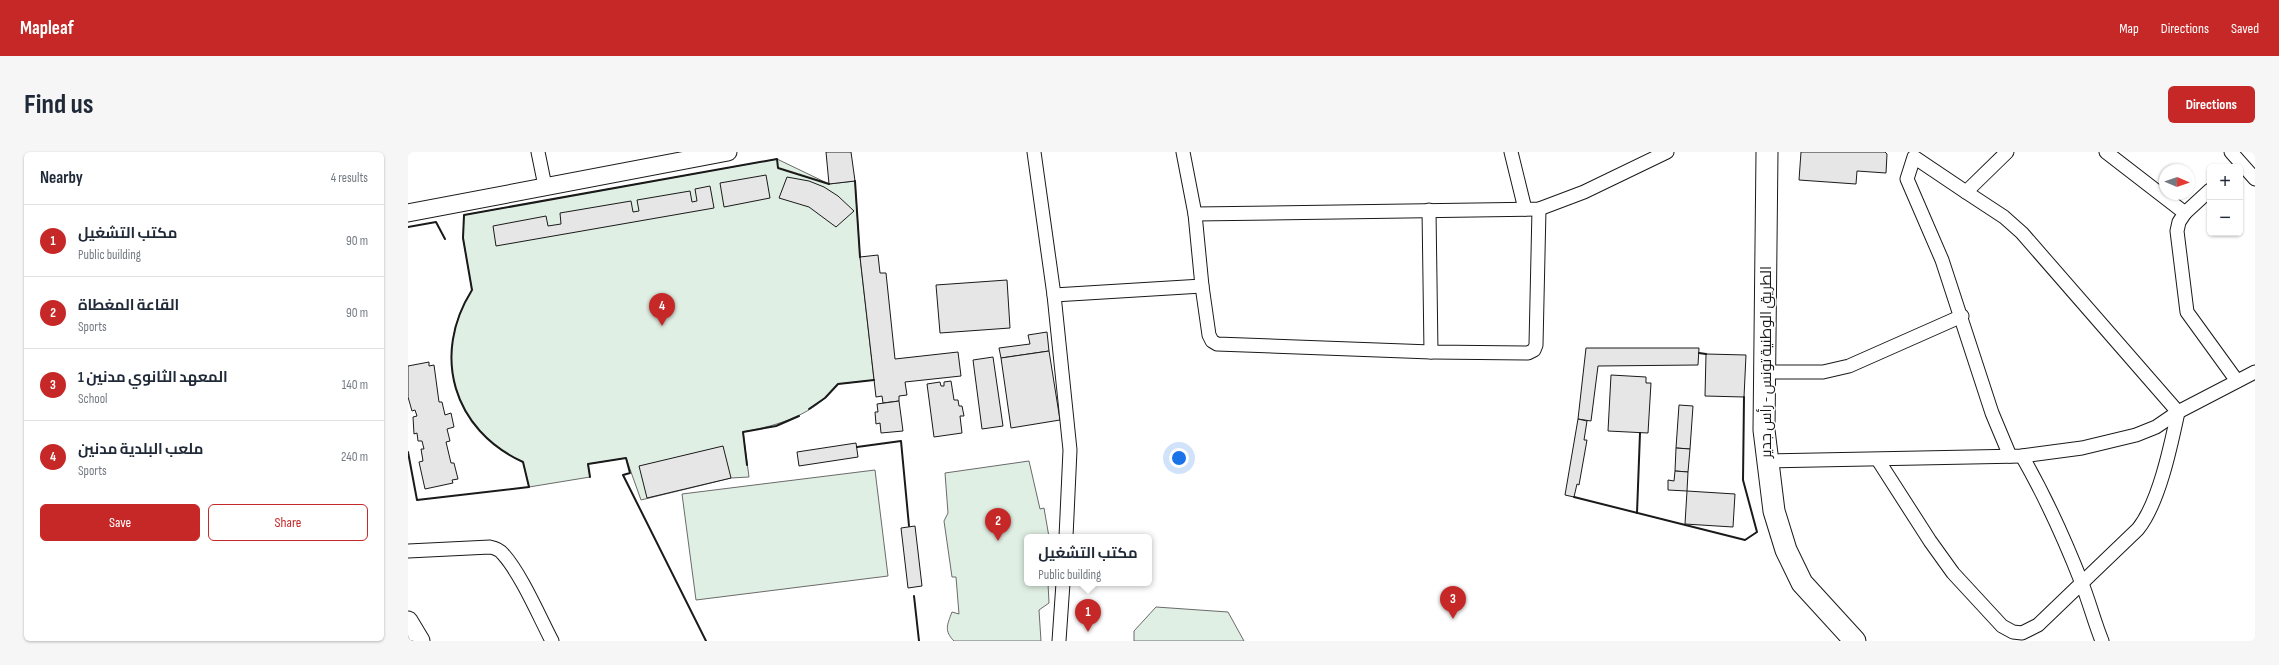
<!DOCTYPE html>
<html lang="en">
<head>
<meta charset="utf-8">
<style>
	body { margin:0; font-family:"Sofia Sans Condensed",Cairo,sans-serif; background:#f6f6f7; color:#1f2937 }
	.controls { position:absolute; right:12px; top:12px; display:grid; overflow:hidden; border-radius:6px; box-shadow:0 1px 3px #0004 }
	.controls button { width:36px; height:36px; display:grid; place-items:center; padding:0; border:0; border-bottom:1px solid #e0e1e3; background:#fff; color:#1f2937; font:20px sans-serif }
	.compass { position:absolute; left:1751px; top:12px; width:36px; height:36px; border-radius:50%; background:#fff; box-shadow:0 1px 3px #0004; rotate:92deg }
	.you { position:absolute; left:771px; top:306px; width:14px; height:14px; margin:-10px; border:3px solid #fff; border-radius:50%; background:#1a73e8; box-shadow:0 0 0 6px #1a73e833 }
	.badge { display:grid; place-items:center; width:26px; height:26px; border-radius:50%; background:#c62828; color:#fff; font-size:13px; font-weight:700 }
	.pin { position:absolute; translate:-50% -33px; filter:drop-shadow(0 1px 2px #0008) }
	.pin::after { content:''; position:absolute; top:21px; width:14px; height:12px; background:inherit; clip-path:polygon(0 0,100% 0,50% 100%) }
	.popup { position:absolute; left:616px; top:382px; width:128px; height:52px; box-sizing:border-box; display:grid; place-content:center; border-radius:6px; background:#fff; filter:drop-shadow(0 1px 3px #0005); font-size:13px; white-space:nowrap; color:#747a83 }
	.popup b { font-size:15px; color:#1f2937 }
	.popup::after { content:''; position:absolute; left:50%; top:100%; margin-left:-8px; border:8px solid transparent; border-top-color:#fff }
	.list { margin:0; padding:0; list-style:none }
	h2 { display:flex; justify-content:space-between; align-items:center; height:52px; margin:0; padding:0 16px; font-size:17px }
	h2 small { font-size:13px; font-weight:400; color:#747a83 }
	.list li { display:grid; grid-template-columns:26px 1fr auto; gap:12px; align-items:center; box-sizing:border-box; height:72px; padding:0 16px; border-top:1px solid #e0e1e3 }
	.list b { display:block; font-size:15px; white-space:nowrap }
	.list p { margin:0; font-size:13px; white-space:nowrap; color:#747a83 }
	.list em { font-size:13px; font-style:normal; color:#747a83 }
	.actions { display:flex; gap:8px; padding:12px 16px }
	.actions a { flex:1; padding:9px 0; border:1px solid #c62828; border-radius:6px; text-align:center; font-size:14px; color:#c62828 }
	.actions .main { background:#c62828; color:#fff }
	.map { position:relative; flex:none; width:1847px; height:489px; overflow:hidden; border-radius:6px }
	header { display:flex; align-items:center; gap:24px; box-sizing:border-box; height:56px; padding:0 20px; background:#c62828; color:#fff }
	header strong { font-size:19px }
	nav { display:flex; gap:22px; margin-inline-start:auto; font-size:14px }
	.intro { display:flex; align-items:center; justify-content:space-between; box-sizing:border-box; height:96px; padding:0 24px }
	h1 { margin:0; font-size:28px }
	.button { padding:10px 18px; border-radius:6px; background:#c62828; color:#fff; font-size:14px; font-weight:700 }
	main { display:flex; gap:24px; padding:0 24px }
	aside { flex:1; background:#fff; border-radius:6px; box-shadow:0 1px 3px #0004 }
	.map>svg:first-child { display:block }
	.green { fill:#e0efe3; stroke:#6a6a6a }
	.building { fill:#e6e6e6; stroke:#1a1a1a }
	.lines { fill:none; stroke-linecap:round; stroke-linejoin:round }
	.minor-casing { stroke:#1a1a1a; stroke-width:15 }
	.tertiary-casing { stroke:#1a1a1a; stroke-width:19 }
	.secondary-casing { stroke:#1a1a1a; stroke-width:21 }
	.primary-casing { stroke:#1a1a1a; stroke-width:23 }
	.minor { stroke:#fff; stroke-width:13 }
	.tertiary { stroke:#fff; stroke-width:17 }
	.secondary { stroke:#fff; stroke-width:19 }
	.primary { stroke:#fff; stroke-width:21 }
	.wall { stroke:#1a1a1a; stroke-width:2 }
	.labels { text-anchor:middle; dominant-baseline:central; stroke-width:3; stroke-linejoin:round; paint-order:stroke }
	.street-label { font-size:15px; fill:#1a1a1a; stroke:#fff }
</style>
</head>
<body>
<header>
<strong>Mapleaf</strong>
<nav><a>Map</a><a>Directions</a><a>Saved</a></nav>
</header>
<div class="intro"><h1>Find us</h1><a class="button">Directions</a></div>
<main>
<aside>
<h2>Nearby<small>4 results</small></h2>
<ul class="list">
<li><span class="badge">1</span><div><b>مكتب التشغيل</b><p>Public building</p></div><em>90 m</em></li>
<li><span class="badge">2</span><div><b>القاعة المغطاة</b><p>Sports</p></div><em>90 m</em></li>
<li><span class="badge">3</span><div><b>المعهد الثانوي مدنين 1</b><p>School</p></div><em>140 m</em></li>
<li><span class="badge">4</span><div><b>ملعب البلدية مدنين</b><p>Sports</p></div><em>240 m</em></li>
</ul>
<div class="actions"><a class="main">Save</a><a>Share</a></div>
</aside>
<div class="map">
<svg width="1847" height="489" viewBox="0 0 1847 489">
	<rect width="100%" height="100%" fill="#fff"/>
	<g class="green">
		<path d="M369 7 421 32 447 29 452 105 466 228 430 232C406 263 372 273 335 280L341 325 323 326 233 348 218 306 180 312 182 325 121 335 115 310C45 278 23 203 64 138L55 86 56 63Z"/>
		<path d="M621 309 632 357 636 356 641 385H619V431H640L641 451 631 458 633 489H546C536 479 539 473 544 460L551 462 548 425H544L536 369 540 361 537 321Z"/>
		<polygon points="467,318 480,424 288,448 274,342"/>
		<polygon points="748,455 820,460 836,489 726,489 726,479"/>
	</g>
	<g class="building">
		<polygon points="418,0 443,0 447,29 421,32"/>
		<polygon points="1393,0 1477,0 1479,2 1478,21 1449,19 1448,32 1391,28"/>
		<polygon points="358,23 362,46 316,55 312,31"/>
		<polygon points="379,25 401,29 416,35 430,44 446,59 428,75 401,55 371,46"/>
		<polygon points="302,34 306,56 88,94 85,74 138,64 140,74 153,72 152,61 223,49 225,60 231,59 229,48 282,39 284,50 289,49 287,37"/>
		<polygon points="470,103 472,121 478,121 487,207 550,200 553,224 497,230 499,243 491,244 491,249 475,251 474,244 468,245 452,105"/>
		<polygon points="599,128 602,176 532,181 528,133"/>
		<polygon points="639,180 641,199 593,206 591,196 622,192 620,183"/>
		<polygon points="1178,196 1291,196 1290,213 1190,214 1183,269 1170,267"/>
		<polygon points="641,199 652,268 603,276 593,206"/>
		<polygon points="1298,202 1338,203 1336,245 1297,244"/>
		<polygon points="585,205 595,274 574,277 565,208"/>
		<polygon points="21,210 21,214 26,213 31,250 34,250 37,263 43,261 46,275 39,277 42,289 38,290 43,311 46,311 50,327 44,328 45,331 17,337 11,310 15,309 13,297 16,297 14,289 10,289 9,281 6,282 5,265 9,264 7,258 4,259 0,245 0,214"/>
		<polygon points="1203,223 1238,225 1238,231 1243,231 1240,281 1200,279"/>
		<polygon points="543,229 546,248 550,248 551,254 554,254 556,264 552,264 554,281 526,285 519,232 532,230 533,234 536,234 536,230"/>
		<polygon points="491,249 495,279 473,281 472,271 468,272 467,260 470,260 469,252"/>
		<polygon points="1271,253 1285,254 1282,297 1268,296"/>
		<polygon points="1170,267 1179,269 1176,288 1179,288 1171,333 1169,332 1166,345 1157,343"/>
		<polygon points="448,291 450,305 391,314 389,300"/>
		<polygon points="315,294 323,326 239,346 231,314"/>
		<polygon points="1268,296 1282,297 1280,320 1267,319"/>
		<polygon points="1267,319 1280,320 1279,339 1260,338 1260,328 1266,329"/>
		<polygon points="1279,339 1327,342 1325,375 1277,372"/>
		<polygon points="507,374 514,434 500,436 493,376"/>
	</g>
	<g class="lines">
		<g class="minor-casing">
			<g id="minor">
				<polyline points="130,0 137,34"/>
				<polyline points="626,0 646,143 662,298 658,385"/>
				<polyline points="775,0 787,62 1131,57 1176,40 1259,0"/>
				<polyline points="1103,0 1117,57"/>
				<polyline points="1599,0 1558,40 1506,5 1499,27 1534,108 1584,261 1602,304"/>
				<polyline points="1698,0 1777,61 1771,70 1769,79 1779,160 1829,229"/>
				<polyline points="1823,0 1847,27"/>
				<polyline points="1021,58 1023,200"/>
				<polyline points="1777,61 1802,38"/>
				<polyline points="794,134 801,183 804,189 809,192 1023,200 1120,201 1126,198 1128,193 1131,57"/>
				<polyline points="646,143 794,134 787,62"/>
				<polyline points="1355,220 1415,220 1441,214 1554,164"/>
				<path d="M1614 304C1637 344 1656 386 1673 429 1681 449 1686 469 1694 489"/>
				<path d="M1470 308 1522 389 1545 421 1594 474 1605 480 1614 481 1630 473 1730 377C1751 351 1763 293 1770 260L1614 81 1596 65 1558 40"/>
				<polyline points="1358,309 1614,304 1674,296 1728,283 1748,275 1770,260 1847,220"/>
				<path d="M0 399 82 395C87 396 92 398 95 402 113 422 131 464 144 489"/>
				<polyline points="651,489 655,431"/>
			</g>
		</g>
		<g class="tertiary-casing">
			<polyline id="tertiary" points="0,61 320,0"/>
		</g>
		<g class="secondary-casing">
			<polyline id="secondary" points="0,469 12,489"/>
		</g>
		<g class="primary-casing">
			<polyline id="primary" points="1359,0 1356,278 1366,359 1378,398 1394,431 1447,489"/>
		</g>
		<use href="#minor" class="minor"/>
		<use href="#tertiary" class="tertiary"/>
		<use href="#secondary" class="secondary"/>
		<use href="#primary" class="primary"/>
		<g class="wall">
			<polyline points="447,29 452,105"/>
			<polyline points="0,75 28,70 37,87"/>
			<polyline points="1291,201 1298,202"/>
			<polyline points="401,257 417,246 430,232 466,228"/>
			<polyline points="449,295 493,289 501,374"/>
			<path d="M0 300 9 348 121 335 115 310C45 278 23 203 64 138L55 86 56 63 369 7 370 16 421 32"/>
			<polyline points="339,313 335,280 368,274 391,264"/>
			<polyline points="182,325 180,312 218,306 222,321 215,323 298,489"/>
			<polyline points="1166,345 1337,388 1349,380 1335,328 1336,245"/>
			<polyline points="1229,361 1232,281"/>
			<polyline points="506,444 511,489"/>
		</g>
	</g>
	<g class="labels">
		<g class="street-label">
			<text transform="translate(1358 210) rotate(-90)">الطريق الوطنية تونس - رأس جدير</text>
		</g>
	</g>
</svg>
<div class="controls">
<button>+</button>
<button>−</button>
</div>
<svg class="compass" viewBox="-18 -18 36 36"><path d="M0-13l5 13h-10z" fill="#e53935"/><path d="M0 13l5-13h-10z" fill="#747a83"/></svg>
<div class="you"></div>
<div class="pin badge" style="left:680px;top:480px">1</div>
<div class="popup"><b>مكتب التشغيل</b>Public building</div>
<div class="pin badge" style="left:590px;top:389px">2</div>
<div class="pin badge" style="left:1045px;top:467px">3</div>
<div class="pin badge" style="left:254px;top:174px">4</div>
</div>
</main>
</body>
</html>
